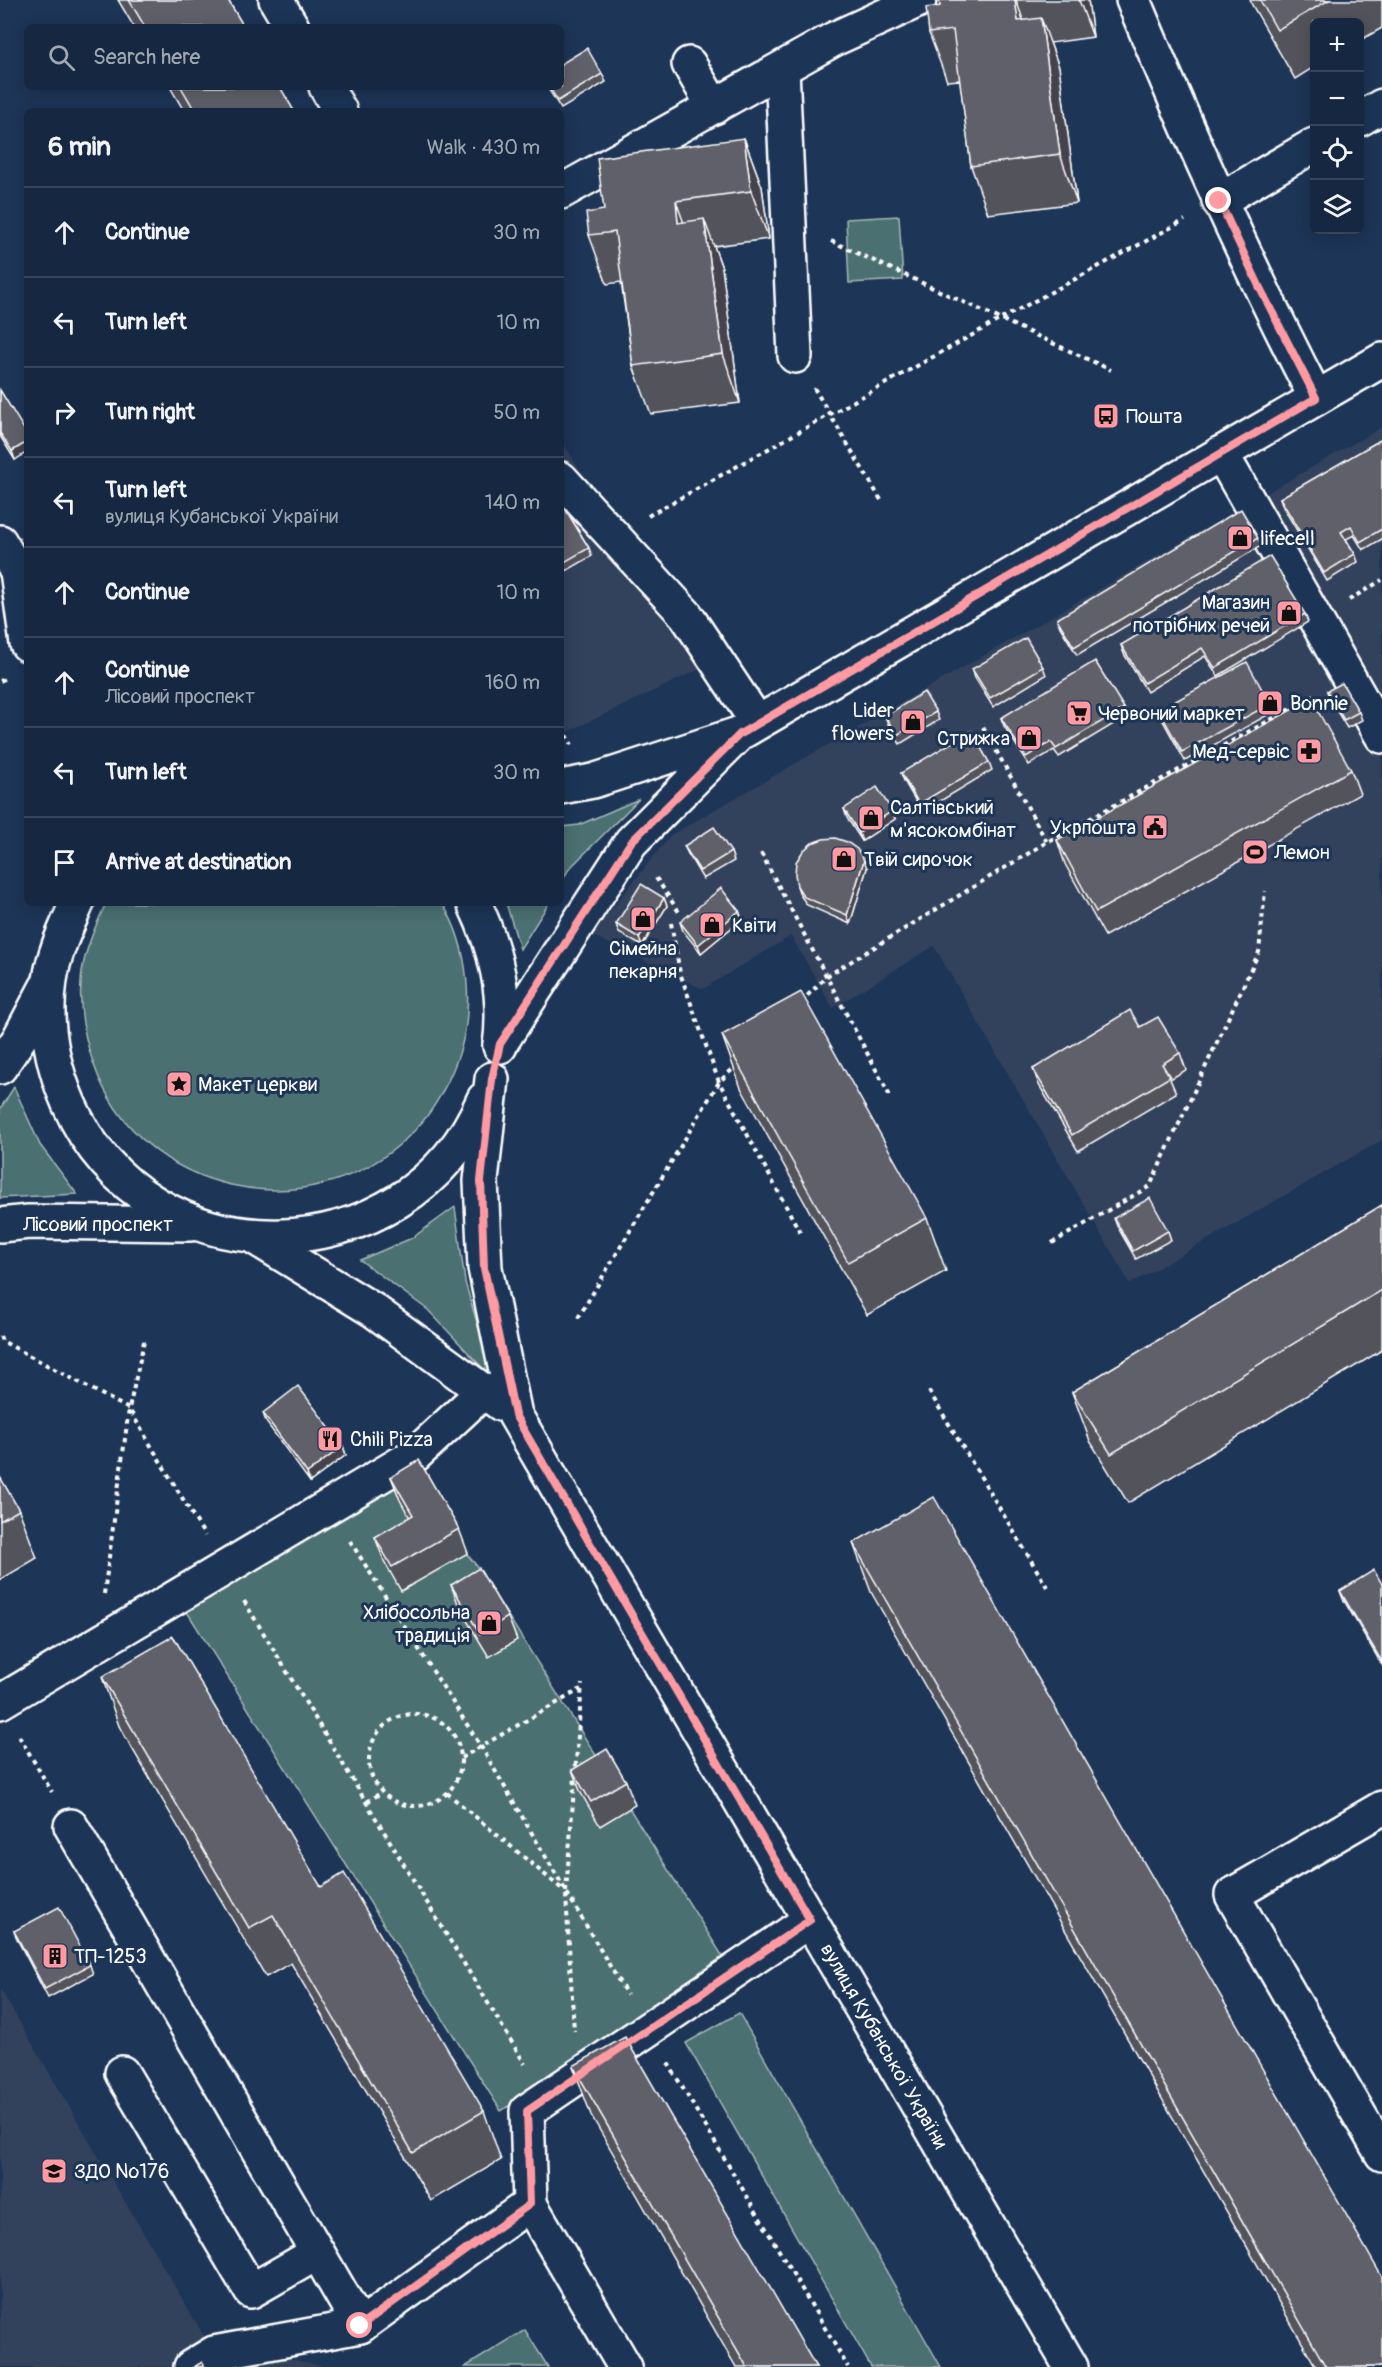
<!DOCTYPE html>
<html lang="en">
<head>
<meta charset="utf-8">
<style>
	body { margin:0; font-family:Pangolin,sans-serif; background:#23344c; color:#f1f3f6 }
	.controls { position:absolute; right:18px; top:18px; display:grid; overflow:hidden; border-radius:9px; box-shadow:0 3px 15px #0003 }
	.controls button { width:54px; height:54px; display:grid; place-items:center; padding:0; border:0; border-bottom:2px solid #35445a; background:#162841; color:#f1f3f6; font:30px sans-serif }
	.stop { position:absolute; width:18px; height:18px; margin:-14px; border:4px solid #ff9aa2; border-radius:50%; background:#fff }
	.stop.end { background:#ff9aa2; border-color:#fff; box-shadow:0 2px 6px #0008 }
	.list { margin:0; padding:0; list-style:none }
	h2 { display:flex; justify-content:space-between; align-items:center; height:78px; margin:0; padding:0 24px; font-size:26px }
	h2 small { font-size:20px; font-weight:400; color:#9ea6b1 }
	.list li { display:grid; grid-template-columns:39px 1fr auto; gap:18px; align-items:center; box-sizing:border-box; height:90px; padding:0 24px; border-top:2px solid #35445a }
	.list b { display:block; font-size:22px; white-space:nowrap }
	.list p { margin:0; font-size:20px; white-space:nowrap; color:#9ea6b1 }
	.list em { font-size:20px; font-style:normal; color:#9ea6b1 }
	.icon { flex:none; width:33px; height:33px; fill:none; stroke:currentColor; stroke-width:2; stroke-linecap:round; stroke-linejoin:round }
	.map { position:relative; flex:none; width:1382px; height:2367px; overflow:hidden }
	.search { position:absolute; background:#162841; box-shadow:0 3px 15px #0003; left:24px; top:24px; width:540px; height:66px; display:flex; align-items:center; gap:15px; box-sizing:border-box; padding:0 21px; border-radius:9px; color:#9ea6b1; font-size:22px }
	.panel { position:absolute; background:#162841; box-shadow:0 3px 15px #0003; left:24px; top:108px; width:540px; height:798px; border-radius:9px }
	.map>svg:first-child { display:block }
	.built { fill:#31425d }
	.green { fill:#4c7071; stroke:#a6b8b8; stroke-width:1.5 }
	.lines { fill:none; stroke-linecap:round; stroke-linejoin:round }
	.minor-casing { stroke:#fff; stroke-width:38 }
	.path { stroke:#fff; stroke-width:4; stroke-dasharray:4.5 4.5; stroke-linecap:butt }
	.minor { stroke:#1d3557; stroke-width:33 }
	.wall { fill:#53535c; stroke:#fff; stroke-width:1.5 }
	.shaded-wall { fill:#44434b; stroke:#fff; stroke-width:1.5 }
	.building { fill:#61606b; stroke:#fff; stroke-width:1.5 }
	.route { stroke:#ff9aa2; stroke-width:8 }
	.labels { text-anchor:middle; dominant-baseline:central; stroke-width:6; stroke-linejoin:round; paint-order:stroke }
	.poi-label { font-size:20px; fill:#fff; stroke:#1d3557; text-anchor:start }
	.street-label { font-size:20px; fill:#fff; stroke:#1d3557 }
</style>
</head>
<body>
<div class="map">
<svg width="1382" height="2367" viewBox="0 0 1382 2367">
	<rect width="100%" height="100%" fill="#1d3557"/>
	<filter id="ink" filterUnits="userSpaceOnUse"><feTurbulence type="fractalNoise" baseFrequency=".0167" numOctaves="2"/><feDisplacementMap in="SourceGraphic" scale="12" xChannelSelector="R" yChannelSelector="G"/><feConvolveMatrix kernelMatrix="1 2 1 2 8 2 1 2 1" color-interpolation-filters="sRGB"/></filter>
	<g filter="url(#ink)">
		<g class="built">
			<polygon points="1382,427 1382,1140 1130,1284 934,946 833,1008 791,936 703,989 591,935 671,835"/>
			<polygon points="561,439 700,669 561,735"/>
			<polygon points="0,1989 214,2353 224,2367 0,2367"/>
			<polygon points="239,2346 323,2367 251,2367"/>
		</g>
		<g class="green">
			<polygon points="899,216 903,280 849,283 846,219"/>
			<polygon points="639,799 569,869 561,883 561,827 579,825"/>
			<path d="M106 903H442C469 945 475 1010 458 1057 447 1087 432 1115 408 1137 310 1231 139 1195 94 1065 83 1035 78 1003 82 971 86 947 96 925 106 903Z"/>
			<polygon points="506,903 549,903 520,949"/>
			<polygon points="14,1087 40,1145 77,1194 0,1198 0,1109"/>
			<polygon points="455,1207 465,1282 494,1380 428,1310 360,1260 412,1238"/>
			<polygon points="399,1473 476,1565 730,1968 501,2111 184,1607"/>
			<polygon points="739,2013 941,2367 871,2367 686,2043"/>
			<polygon points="525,2330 548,2367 465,2367"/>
		</g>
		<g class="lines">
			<g class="minor-casing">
				<g id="minor">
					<polyline points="276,0 292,27"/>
					<path d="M1133 0C1189 135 1249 268 1316 398"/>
					<polyline points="689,64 714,107"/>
					<polyline points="782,69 795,356"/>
					<polyline points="326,87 340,111"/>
					<polyline points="1360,119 1382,106"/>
					<polyline points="561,192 834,39 919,0"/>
					<polyline points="1219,201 1314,145"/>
					<polyline points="1221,453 1382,736"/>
					<polyline points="561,479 686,615 757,722"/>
					<polyline points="0,542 17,571 27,579"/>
					<polyline points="17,571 27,644"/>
					<polyline points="561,787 593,781 735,735"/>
					<path d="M77 903C66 928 54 952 50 980 44 1022 52 1065 69 1104 148 1283 408 1279 484 1099"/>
					<path d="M474 903C496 949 507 995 500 1046"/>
					<polyline points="500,1044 631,842 740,733 1382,360"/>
					<polyline points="0,1067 19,1039 46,988"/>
					<polyline points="492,1079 481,1181 485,1268 515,1415 1071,2367"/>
					<polyline points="0,1225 29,1222 190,1224"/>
					<polyline points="254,1237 373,1310 501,1404"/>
					<polyline points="0,1702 415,1455 484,1391"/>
					<polyline points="1382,1808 1232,1895 1382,2154"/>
					<polyline points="71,1826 360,2326 530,2204 527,2111 810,1920"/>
					<polyline points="122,2073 251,2291 317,2253"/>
					<polyline points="530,2204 625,2367"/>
					<polyline points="191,2367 214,2353 360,2326"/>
				</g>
			</g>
			<g class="path">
				<polyline points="831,241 1111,370"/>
				<polyline points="814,388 881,500"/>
				<polyline points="648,516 1001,319 1185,220"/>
				<polyline points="1349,600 1382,580"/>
				<polyline points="0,681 7,678"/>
				<polyline points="561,727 572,745"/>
				<polyline points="983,727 1047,842"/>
				<polyline points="761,853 891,1098"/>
				<polyline points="656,878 679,912"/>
				<polyline points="671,923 680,973 719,1082 801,1234"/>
				<polyline points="801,1002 827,976 1047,842 1314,696"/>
				<polyline points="1052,1243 1150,1186 1259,952 1265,891"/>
				<polyline points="578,1318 719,1082 736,1066"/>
				<polyline points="0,1336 2,1341 129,1409 205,1536"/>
				<polyline points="929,1391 1047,1587"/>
				<polyline points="350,1541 480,1745 627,1995"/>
				<polyline points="104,1594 129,1409 145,1337"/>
				<polyline points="244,1601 525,2064"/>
				<circle cx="415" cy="1760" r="46"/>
				<polyline points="19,1736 52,1792"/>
				<polyline points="461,1758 581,1689"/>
				<polyline points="447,1793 562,1889"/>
				<polyline points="367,1802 382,1792"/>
				<polyline points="566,1892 582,1684"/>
				<polyline points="566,1895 574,2031"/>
				<polyline points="668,2063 848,2367"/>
			</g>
			<use href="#minor" class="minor"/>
		</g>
		<g class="wall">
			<polygon points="118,0 228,0 244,27 134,27"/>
			<polygon points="939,0 1088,0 1093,37 1050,43 1059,67 1077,203 988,214 971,166 960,80 947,81 929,33 940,6"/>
			<polygon points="1250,0 1382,0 1382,28 1359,41 1359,22 1314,22 1314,67 1295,79 1252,5"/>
			<polygon points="602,74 606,82 561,109 547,87 561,87"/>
			<polygon points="170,87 280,87 294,111 184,111"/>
			<polygon points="744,138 762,187 769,239 714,246 722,268 740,403 651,414 633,366 621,282 607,284 589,235 604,210"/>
			<polygon points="0,390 15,460 0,436"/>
			<polygon points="1382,439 1382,539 1363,550 1354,535 1346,539 1355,554 1358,562 1327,581 1283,507 1280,498"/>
			<polygon points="561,502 589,548 592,556 561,574"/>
			<polygon points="1258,538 1261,546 1077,655 1060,627 1057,619"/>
			<polygon points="1305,614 1308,622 1218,676 1205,656 1147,692 1124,654 1121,645"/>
			<polygon points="1043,667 1046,675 993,707 975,678 972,669"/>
			<polygon points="1327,691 1359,712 1362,720 1347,728 1330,700"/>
			<polygon points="1270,704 1273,712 1185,761 1162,719 1159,710"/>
			<polygon points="1124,708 1127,716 1059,757 1054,750 1029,765 1004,726 1001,718"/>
			<polygon points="936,712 939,720 900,744 888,724 885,716"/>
			<polygon points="989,762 992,770 922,812 904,781 901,773"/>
			<polygon points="1351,770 1360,794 1105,936 1065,864 1057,840"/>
			<polygon points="844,809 892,811 895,819 862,841 847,818"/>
			<polygon points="684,846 731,852 734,861 703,879 688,854"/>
			<polygon points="867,868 850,924 807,905 800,895 797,886"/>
			<polygon points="664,898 667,906 642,946 619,933 616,924"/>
			<polygon points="739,911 742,919 701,953 683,931 680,922"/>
			<polygon points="1140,1027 1180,1053 1186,1070 1170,1079 1176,1093 1078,1151 1039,1085 1033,1069"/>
			<polygon points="722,1035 927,1218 946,1271 867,1315 741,1088"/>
			<polygon points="1382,1205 1382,1350 1128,1503 1090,1441 1072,1392"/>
			<polygon points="1114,1218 1168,1231 1171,1240 1136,1259 1117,1226"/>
			<polygon points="263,1413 343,1446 346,1455 310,1482 266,1422"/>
			<polygon points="0,1477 19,1510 37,1558 0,1580"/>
			<polygon points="391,1477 459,1529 468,1553 401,1591 384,1561 375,1537 410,1518 400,1500"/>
			<polygon points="853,1543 1382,2367 1316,2367 871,1592"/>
			<polygon points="1382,1584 1382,1665 1343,1599 1340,1591"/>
			<polygon points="451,1585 508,1617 517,1640 489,1657 460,1609"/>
			<polygon points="102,1677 321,1887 484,2111 501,2160 431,2201 291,1963 266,1977 119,1726"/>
			<polygon points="572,1770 626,1781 635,1805 600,1826 581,1793"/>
			<polygon points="14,1931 90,1965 93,1974 48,1998 17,1939"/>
			<polygon points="573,2066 816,2367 736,2367 591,2115"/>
		</g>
		<g class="shaded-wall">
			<polygon points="1015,0 1016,0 1032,45 1018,21"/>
			<polygon points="1079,0 1088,0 1093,37"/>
			<polygon points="1041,18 1059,67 1077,203 1060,154"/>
			<polygon points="744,138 762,187 769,239 751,191"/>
			<polygon points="676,201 693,249 678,223"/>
			<polygon points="704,219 722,268 740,403 723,354"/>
			<polygon points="27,442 27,452 15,460 12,451"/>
			<polygon points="892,811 895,819 862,841 859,833"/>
			<polygon points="864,860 867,868 850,924 847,915"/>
			<polygon points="664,898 667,906 642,946 639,938"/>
			<polygon points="739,911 742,919 701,953 698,945"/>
			<polygon points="343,1446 346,1455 310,1482 307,1473"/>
		</g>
		<g class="building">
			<polygon points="129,0 228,0 244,27 145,27"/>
			<polygon points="939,0 1015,0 1018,21 1041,18 1060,154 971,166 953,30 929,33 926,8 940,6"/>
			<polygon points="1260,0 1329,0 1277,30"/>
			<polygon points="587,48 602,74 558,101 549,87 561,87 561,64"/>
			<polygon points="181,87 280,87 294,111 195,111"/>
			<polygon points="744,138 751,191 676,201 678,223 704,219 723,354 633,366 615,232 589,235 586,213 604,210 597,158"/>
			<polygon points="0,390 27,434 27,442 12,451 0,433"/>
			<polygon points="1382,439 1382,529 1360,542 1351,526 1341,532 1355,554 1324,573 1280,498"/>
			<polygon points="561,502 589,548 561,564"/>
			<polygon points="1241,509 1258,538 1074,647 1057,619"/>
			<polygon points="1270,556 1305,614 1215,668 1202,648 1144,683 1121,645"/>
			<polygon points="1026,638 1043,667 990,698 972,669"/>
			<polygon points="1095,661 1124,708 1056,749 1051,742 1026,757 1001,718"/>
			<polygon points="1247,662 1270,704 1182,752 1159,710"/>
			<polygon points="1342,683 1359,712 1344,720 1327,691"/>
			<polygon points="924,692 936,712 897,735 885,716"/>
			<polygon points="1311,699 1351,770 1096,912 1057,840"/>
			<polygon points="971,731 989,762 919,804 901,773"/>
			<polygon points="877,787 892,811 859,833 844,809"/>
			<polygon points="714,827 731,852 700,871 684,846"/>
			<polygon points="835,838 847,842 857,849 864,860 847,915 804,897 797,886 795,874 796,862 803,851 812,843 823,839"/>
			<polygon points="641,884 664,898 639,938 616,924"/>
			<polygon points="721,888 739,911 698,945 680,922"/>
			<polygon points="801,992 927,1218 848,1262 722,1035"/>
			<polygon points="1130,1010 1140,1027 1158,1017 1180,1053 1162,1064 1170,1077 1072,1135 1033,1069"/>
			<polygon points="1150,1198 1168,1231 1133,1251 1114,1218"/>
			<polygon points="1382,1205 1382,1290 1111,1454 1072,1392"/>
			<polygon points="298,1386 343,1446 307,1473 263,1413"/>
			<polygon points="419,1460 459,1529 392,1567 375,1537 413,1515 391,1477"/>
			<polygon points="0,1477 19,1510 0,1521"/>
			<polygon points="934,1497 1382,2277 1382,2367 1326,2367 853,1543"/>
			<polygon points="479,1568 508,1617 480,1634 451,1585"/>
			<polygon points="1374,1570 1382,1584 1382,1662 1340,1591"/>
			<polygon points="173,1636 321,1887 344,1873 484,2111 413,2153 273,1915 249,1928 102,1677"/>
			<polygon points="607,1749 626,1781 591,1802 572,1770"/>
			<polygon points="59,1907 90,1965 45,1989 14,1931"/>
			<polygon points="625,2037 816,2367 747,2367 573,2066"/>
			<polygon points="202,2362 205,2367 194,2367"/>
		</g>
	</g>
	<g class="lines" filter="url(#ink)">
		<polyline class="route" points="360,2326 530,2204 527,2111 810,1920 515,1415 484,1268 481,1181 492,1079 500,1044 631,842 740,734 1316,398 1260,288 1219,201"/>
	</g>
	<defs>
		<g id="bus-square" transform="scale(1.35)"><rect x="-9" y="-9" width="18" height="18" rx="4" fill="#ff9aa2" stroke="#1d3557"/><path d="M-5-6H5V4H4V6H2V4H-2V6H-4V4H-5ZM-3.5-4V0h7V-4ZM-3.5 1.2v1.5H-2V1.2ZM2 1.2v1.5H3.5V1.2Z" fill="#111"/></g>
		<g id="shop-square" transform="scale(1.35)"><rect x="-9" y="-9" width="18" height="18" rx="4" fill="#ff9aa2" stroke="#1d3557"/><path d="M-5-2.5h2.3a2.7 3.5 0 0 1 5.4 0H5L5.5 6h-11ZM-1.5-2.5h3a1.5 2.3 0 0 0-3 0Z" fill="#111"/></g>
		<g id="supermarket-square" transform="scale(1.35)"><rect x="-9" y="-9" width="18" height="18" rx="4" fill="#ff9aa2" stroke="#1d3557"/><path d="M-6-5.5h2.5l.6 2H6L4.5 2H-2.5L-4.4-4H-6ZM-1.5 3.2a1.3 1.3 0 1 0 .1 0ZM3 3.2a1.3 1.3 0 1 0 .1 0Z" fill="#111"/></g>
		<g id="pharmacy-square" transform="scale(1.35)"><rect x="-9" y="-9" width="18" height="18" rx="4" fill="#ff9aa2" stroke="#1d3557"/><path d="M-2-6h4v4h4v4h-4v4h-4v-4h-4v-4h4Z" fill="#111"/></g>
		<g id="civic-square" transform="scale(1.35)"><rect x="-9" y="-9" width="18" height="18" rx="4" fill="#ff9aa2" stroke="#1d3557"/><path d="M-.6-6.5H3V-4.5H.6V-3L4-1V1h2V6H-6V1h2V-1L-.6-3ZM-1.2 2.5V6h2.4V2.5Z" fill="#111"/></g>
		<g id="stadium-square" transform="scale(1.35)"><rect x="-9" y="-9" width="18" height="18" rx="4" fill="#ff9aa2" stroke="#1d3557"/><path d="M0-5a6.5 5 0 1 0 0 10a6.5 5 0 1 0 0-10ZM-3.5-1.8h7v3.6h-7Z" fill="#111"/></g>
		<g id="sight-square" transform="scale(1.35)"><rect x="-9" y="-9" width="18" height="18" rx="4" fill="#ff9aa2" stroke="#1d3557"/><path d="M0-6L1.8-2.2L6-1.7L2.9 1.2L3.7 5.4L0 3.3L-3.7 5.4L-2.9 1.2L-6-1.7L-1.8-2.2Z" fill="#111"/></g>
		<g id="restaurant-square" transform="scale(1.35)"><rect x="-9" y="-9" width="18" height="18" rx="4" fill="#ff9aa2" stroke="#1d3557"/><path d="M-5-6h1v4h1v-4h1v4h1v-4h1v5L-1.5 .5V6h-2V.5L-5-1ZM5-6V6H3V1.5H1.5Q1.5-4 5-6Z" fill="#111"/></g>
		<g id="building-square" transform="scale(1.35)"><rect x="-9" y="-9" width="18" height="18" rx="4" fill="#ff9aa2" stroke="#1d3557"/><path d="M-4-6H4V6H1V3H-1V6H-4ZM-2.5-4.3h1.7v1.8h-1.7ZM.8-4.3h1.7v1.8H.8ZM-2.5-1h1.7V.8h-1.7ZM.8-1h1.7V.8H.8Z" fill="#111"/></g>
		<g id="school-square" transform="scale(1.35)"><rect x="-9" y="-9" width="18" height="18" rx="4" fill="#ff9aa2" stroke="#1d3557"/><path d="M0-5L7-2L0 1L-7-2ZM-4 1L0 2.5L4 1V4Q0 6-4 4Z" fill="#111"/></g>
	</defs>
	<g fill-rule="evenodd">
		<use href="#bus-square" x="1106" y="416"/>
		<use href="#shop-square" x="1240" y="538"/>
		<use href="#shop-square" x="1289" y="613"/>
		<use href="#shop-square" x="1270" y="703"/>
		<use href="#supermarket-square" x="1079" y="713"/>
		<use href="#shop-square" x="913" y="722"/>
		<use href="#shop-square" x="1029" y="738"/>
		<use href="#pharmacy-square" x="1309" y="751"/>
		<use href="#shop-square" x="871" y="818"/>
		<use href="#civic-square" x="1155" y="827"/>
		<use href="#stadium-square" x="1255" y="852"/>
		<use href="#shop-square" x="844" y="859"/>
		<use href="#shop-square" x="643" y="919"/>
		<use href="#shop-square" x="712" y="925"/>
		<use href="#sight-square" x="179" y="1084"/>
		<use href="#restaurant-square" x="330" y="1439"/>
		<use href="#shop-square" x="489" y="1623"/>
		<use href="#building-square" x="55" y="1956"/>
		<use href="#school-square" x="54" y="2171"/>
	</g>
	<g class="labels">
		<g class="poi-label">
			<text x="1126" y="416">Пошта</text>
			<text x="1260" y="538">lifecell</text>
			<text x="1270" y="602" text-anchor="end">Магазин<tspan x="1270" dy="23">потрібних речей</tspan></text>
			<text x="1290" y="703">Bonnie</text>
			<text x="894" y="710" text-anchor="end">Lider<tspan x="894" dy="23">flowers</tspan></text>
			<text x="1098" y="713">Червоний маркет</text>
			<text x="1010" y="738" text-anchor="end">Стрижка</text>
			<text x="1290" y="751" text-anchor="end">Мед-сервіс</text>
			<text x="890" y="807">Салтівський<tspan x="890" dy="23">м'ясокомбінат</tspan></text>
			<text x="1136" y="827" text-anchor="end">Укрпошта</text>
			<text x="1274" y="852">Лемон</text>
			<text x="864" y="859">Твій сирочок</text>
			<text x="732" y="925">Квіти</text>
			<text x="643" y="948" text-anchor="middle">Сімейна<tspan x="643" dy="23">пекарня</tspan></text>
			<text x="198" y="1084">Макет церкви</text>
			<text x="350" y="1439">Chili Pizza</text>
			<text x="470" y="1612" text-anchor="end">Хлібосольна<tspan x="470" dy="23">традиція</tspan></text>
			<text x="74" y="1956">ТП-1253</text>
			<text x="74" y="2171">ЗДО №176</text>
		</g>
		<g class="street-label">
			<text x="98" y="1224">Лісовий проспект</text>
			<text transform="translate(884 2046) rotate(60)">вулиця Кубанської України</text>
		</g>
	</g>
</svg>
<div class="controls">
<button>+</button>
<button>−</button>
<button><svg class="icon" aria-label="locate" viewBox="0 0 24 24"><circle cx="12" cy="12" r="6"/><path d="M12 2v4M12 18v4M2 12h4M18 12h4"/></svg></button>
<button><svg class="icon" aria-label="layers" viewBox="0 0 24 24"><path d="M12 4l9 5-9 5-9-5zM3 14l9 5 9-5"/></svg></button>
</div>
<div class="stop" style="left:360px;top:2326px"></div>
<div class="stop end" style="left:1219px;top:201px"></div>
<div class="search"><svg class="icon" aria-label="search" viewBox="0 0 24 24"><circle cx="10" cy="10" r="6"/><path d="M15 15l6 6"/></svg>Search here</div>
<section class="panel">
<h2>6 min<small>Walk · 430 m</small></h2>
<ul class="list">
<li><svg class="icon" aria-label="ahead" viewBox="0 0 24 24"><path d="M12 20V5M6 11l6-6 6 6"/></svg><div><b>Continue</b></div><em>30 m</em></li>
<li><svg class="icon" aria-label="left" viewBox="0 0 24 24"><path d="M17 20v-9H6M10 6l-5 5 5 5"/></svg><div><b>Turn left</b></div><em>10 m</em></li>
<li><svg class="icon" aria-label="right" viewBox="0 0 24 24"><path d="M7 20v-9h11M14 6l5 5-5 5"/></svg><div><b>Turn right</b></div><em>50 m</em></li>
<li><svg class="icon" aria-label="left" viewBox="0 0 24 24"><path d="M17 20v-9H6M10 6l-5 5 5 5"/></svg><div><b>Turn left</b><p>вулиця Кубанської України</p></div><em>140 m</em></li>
<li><svg class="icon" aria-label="ahead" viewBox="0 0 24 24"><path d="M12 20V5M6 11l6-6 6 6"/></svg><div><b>Continue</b></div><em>10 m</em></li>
<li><svg class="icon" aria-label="ahead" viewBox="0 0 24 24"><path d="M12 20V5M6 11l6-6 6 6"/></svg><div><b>Continue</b><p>Лісовий проспект</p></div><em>160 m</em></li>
<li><svg class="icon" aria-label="left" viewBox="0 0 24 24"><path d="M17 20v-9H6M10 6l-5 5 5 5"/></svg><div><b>Turn left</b></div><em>30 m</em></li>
<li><svg class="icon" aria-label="arrive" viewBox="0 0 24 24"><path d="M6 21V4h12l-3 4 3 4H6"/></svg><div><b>Arrive at destination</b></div></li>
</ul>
</section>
</div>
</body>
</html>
